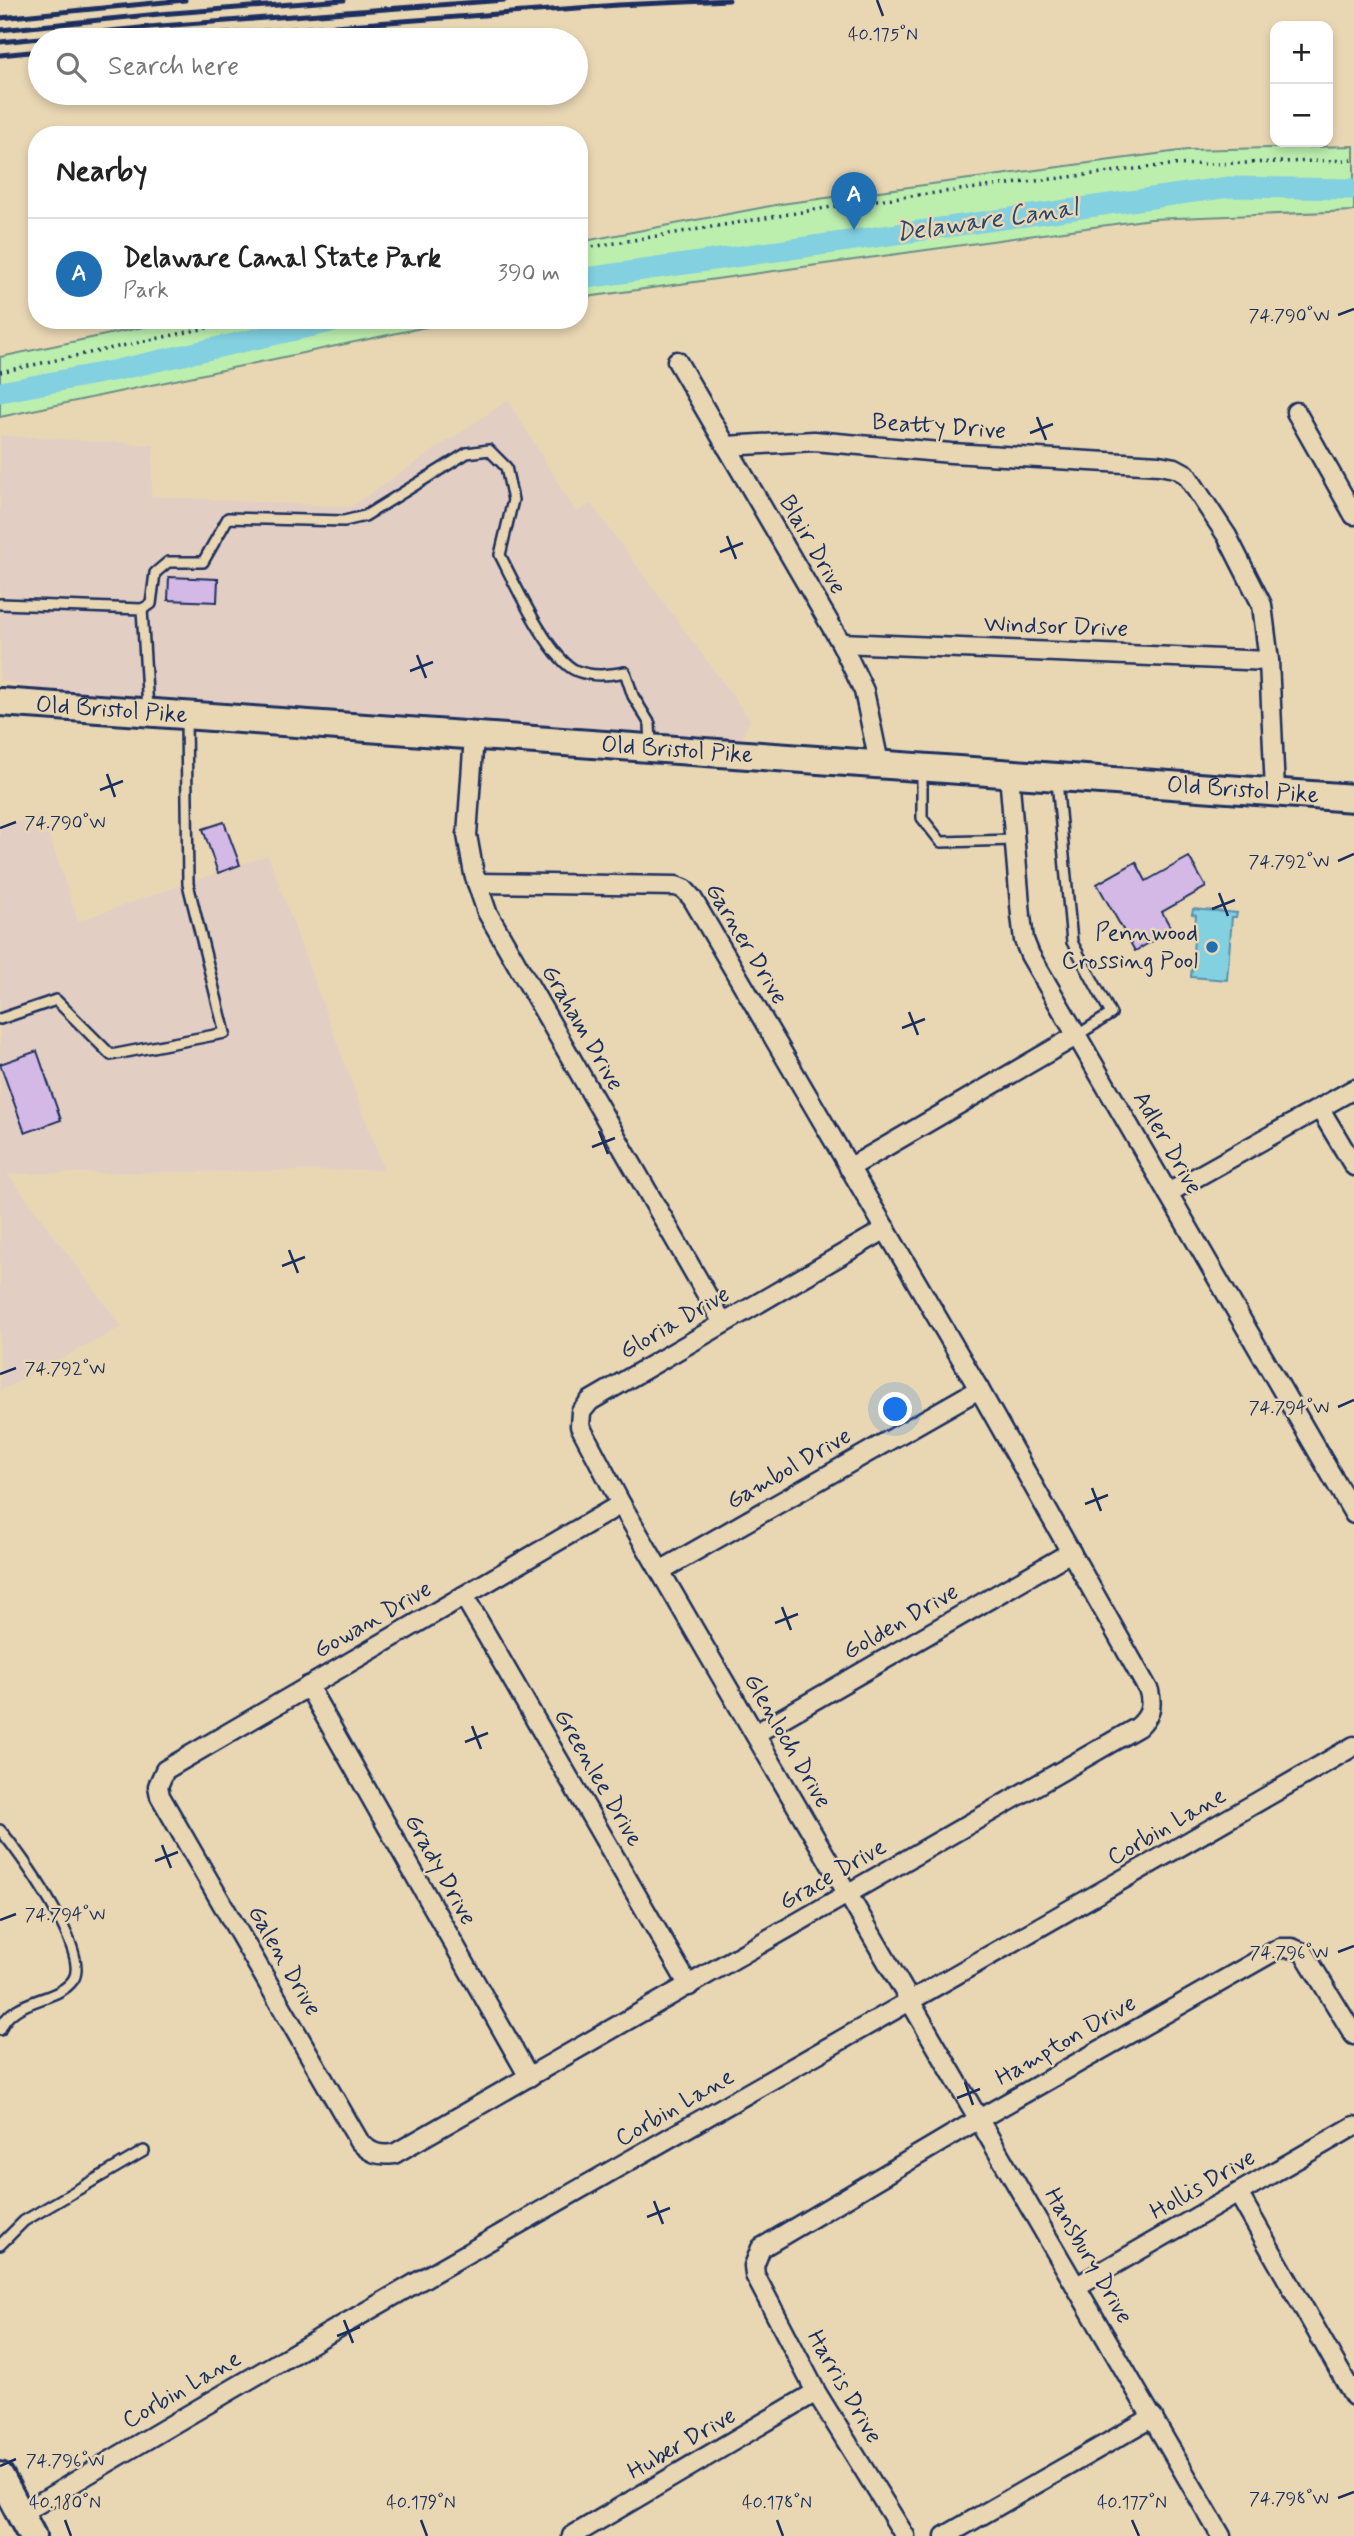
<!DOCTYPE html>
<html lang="en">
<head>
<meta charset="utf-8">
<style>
	body { margin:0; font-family:Mynerve,sans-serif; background:#f6f6f6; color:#222 }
	.controls { position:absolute; right:21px; top:21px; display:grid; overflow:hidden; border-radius:14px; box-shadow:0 4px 10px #0003 }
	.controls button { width:63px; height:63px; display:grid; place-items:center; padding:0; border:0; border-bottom:2px solid #e0e0e0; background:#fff; color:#222; font:35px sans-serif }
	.you { position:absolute; left:896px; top:1410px; width:24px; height:24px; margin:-18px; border:5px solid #fff; border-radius:50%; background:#1a73e8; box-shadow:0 0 0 10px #1a73e833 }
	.badge { display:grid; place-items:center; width:46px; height:46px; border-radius:50%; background:#1f6fb2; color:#fff; font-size:23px; font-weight:700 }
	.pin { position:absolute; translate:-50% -58px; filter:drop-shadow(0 2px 4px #0008) }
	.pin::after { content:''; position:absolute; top:37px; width:24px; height:21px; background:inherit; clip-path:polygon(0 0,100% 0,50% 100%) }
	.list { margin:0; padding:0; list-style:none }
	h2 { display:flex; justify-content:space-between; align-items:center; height:91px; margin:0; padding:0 28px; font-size:30px }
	h2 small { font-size:23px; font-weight:400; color:#767676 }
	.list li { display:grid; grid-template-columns:46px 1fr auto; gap:21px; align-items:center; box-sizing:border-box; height:112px; padding:0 28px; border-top:2px solid #e0e0e0 }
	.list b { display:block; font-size:26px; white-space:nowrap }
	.list p { margin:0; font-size:23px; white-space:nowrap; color:#767676 }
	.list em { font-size:23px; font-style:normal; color:#767676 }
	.icon { flex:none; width:38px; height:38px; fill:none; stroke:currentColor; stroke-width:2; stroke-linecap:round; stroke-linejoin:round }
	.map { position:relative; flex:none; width:1354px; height:2536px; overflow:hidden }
	.search { position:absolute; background:#fff; box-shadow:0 4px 10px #0003; left:28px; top:28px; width:560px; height:77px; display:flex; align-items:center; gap:18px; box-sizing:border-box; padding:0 24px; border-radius:38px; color:#767676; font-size:26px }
	.panel { position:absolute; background:#fff; box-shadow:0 4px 10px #0003; left:28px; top:126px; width:560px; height:203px; border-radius:28px }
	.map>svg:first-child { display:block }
	.built { fill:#e3cec3 }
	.green { fill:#bceeae; stroke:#6c8e86; stroke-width:2 }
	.water { fill:#82d0e0; stroke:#5990ac; stroke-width:2 }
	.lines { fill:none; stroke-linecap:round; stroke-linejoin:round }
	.canal { stroke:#82d0e0; stroke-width:21 }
	.building { fill:#d4b9e7; stroke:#1b2f5e; stroke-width:2 }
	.service-casing { stroke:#1b2f5e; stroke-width:14 }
	.minor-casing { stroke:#1b2f5e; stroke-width:23 }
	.secondary-casing { stroke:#1b2f5e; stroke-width:32 }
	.path { stroke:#1b2f5e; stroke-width:3.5; stroke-dasharray:2 5; stroke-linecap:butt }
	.service { stroke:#e9d7b4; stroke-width:9 }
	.minor { stroke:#e9d7b4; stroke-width:18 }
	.secondary { stroke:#e9d7b4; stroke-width:26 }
	.rail { stroke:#1b2f5e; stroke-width:5 }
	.ticks { fill:none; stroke:#1b2f5e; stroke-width:2.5 }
	.poi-dot { fill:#1f6fb2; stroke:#e9d7b4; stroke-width:2.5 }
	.labels { text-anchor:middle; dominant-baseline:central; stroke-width:5; stroke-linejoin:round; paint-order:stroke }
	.street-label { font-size:24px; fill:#1b2f5e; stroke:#e9d7b4 }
	.poi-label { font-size:24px; fill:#1b2f5e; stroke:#e9d7b4; text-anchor:end }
	.water-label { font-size:26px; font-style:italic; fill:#2a4772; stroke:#e9d7b4 }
	.ticks-label { font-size:18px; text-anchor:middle; fill:#1b2f5e; stroke:#e9d7b4; stroke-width:5; stroke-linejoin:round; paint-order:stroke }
</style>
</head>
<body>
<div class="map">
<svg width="1354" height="2536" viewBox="0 0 1354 2536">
	<rect width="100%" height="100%" fill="#e9d7b4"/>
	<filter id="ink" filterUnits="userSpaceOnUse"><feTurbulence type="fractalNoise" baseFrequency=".0143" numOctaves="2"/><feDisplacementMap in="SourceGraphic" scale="14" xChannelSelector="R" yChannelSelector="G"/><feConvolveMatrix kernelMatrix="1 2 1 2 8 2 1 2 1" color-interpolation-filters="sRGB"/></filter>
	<g filter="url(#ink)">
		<g class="built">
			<polygon points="508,400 576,512 591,504 750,719 734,761 221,729 0,680 0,435 154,445 151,496 350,507"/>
			<polygon points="42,814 78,921 268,855 384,1170 8,1174 122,1327 0,1391 0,827"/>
		</g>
		<g class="green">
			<polygon points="1354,146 1354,211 1151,219 579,298 579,242 781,204 1187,150"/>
			<polygon points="177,320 459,320 0,417 0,357"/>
		</g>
		<polygon class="water" points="1193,909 1237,913 1236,917 1232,917 1227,980 1191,977 1196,915 1192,914"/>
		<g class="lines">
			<g class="canal">
				<polyline points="579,279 1229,187 1354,189"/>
				<polyline points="0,392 117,370 340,320"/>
			</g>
		</g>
		<g class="building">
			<polygon points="169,577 218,579 217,602 168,600"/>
			<polygon points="224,822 240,865 218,873 203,829"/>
			<polygon points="1189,857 1206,887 1162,912 1172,930 1135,951 1097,884 1136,862 1146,881"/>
			<polygon points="37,1051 61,1120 25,1133 0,1064"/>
		</g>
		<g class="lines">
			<g class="service-casing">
				<g id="service">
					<polyline points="0,604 142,609 148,710"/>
					<path d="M142 609 151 604 155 573 168 562H203L228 518 344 521 365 516 467 453 489 450 506 467 513 500 500 555C514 582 550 661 577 671 593 677 609 675 625 672L633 696 650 724 651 746"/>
					<polyline points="922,770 922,818 941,842 1015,840"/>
					<polyline points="1057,781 1072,942 1111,1014 1076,1036"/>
					<polyline points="0,1019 56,1000 111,1055 225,1033 188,884 186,718"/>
					<path d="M0 1830C19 1851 92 1954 73 1980 57 2003 12 1997 0 2030"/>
					<polyline points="0,2245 24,2221 144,2151"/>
				</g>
			</g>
			<g class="minor-casing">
				<g id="minor">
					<polyline points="677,361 841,643 864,691 879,763"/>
					<polyline points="1296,412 1354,515"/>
					<polyline points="726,446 814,441 951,453 1159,465 1175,468 1186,474 1227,536 1262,605 1269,661 1275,791"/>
					<polyline points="841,643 1269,661"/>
					<polyline points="474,736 467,835 474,874 487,912 723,1323"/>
					<polyline points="1009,774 1021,916 1024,940 1030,955 1354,1514"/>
					<path d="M477 883 676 886 684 889 692 898 979 1389 1149 1691C1153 1707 1150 1716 1138 1727L394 2154C378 2156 370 2153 359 2141L160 1796 158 1786 165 1770 621 1504"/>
					<polyline points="1320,1109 1354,1166"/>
					<polyline points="849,1168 1076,1036"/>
					<polyline points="1168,1193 1354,1089"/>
					<polyline points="886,1229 590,1401 581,1412 580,1426 621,1504 1221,2536"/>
					<polyline points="660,1571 979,1389"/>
					<polyline points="464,1596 689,1986"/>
					<polyline points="308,1686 529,2077"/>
					<polyline points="755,1734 1071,1552"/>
					<polyline points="1238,2193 1354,2396"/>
					<polyline points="1077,2286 1354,2126"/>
					<path d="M21 2514C461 2251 911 2004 1354 1746"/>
					<polyline points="572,2536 816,2392"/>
					<polyline points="905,2536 816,2392 755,2275 754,2266 761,2248 979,2119 1280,1948 1292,1948 1304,1953 1354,2035"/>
					<polyline points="945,2536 1153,2417"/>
				</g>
			</g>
			<g class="secondary-casing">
				<g id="secondary">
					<path id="s1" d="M0 702 1354 798"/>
					<polyline points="0,2476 32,2536"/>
				</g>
			</g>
			<g class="path">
				<polyline points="579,249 868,201 1169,165 1354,160"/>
				<polyline points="0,372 244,320"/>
			</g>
			<use href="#service" class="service"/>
			<use href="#minor" class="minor"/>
			<use href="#secondary" class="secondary"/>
			<g class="rail">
				<polyline points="0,18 185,0"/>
				<polyline points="0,30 159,14 344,0"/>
				<polyline points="146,40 618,5 729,0"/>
				<polyline points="0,42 160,26 505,0"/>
				<polyline points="0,55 40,51"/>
			</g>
		</g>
	</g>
	<path class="ticks" d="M877 0 883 16M1338 315 1354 309M1037 417 1046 440M1030 433 1053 424M727 536 736 559M720 552 743 543M417 655 426 678M410 671 433 662M107 774 115 797M100 790 123 781M0 828 16 822M1338 861 1354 854M1219 893 1228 916M1212 909 1235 900M909 1012 918 1035M902 1028 925 1019M599 1131 608 1154M592 1147 615 1138M289 1250 298 1273M282 1266 305 1257M0 1374 16 1368M1338 1407 1354 1400M1092 1488 1101 1511M1085 1504 1108 1495M782 1607 791 1630M775 1623 798 1614M472 1726 481 1749M465 1742 488 1733M162 1845 171 1868M155 1861 178 1852M0 1920 16 1914M1338 1952 1354 1946M965 2082 973 2105M957 2098 980 2089M654 2201 663 2224M647 2217 670 2208M344 2320 353 2343M337 2336 360 2327M0 2466 16 2459M1338 2498 1354 2492M65 2520 71 2536M421 2520 427 2536M777 2520 783 2536M1132 2520 1139 2536"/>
	<circle class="poi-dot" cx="1212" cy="947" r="7"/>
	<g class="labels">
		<g class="street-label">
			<text transform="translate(939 427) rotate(4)">Beatty Drive</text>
			<text transform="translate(812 545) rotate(60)">Blair Drive</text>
			<text transform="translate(1056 627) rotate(2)">Windsor Drive</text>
			<text stroke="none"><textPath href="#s1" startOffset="112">Old Bristol Pike</textPath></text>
			<text stroke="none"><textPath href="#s1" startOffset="679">Old Bristol Pike</textPath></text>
			<text stroke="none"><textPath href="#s1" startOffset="1246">Old Bristol Pike</textPath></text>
			<text transform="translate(746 944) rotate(59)">Garner Drive</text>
			<text transform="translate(582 1028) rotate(60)">Graham Drive</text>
			<text transform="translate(1167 1143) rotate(60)">Adler Drive</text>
			<text transform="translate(675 1323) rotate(-30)">Gloria Drive</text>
			<text transform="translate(789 1469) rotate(-30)">Gambol Drive</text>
			<text transform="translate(373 1620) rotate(-30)">Gowan Drive</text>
			<text transform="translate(901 1622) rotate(-30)">Golden Drive</text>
			<text transform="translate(787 1741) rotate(60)">Glenloch Drive</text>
			<text transform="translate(598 1778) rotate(60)">Greenlee Drive</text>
			<text transform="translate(1167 1827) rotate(-30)">Corbin Lane</text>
			<text transform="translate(440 1870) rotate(61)">Grady Drive</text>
			<text transform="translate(833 1875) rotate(-30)">Grace Drive</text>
			<text transform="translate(284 1961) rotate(60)">Galen Drive</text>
			<text transform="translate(1066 2041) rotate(-30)">Hampton Drive</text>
			<text transform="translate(675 2108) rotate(-30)">Corbin Lane</text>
			<text transform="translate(1203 2185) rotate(-30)">Hollis Drive</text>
			<text transform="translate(1088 2256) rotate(60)">Hansbury Drive</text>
			<text transform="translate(844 2387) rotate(60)">Harris Drive</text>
			<text transform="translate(182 2390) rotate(-30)">Corbin Lane</text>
			<text transform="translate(682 2444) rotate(-30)">Huber Drive</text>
		</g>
		<g class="poi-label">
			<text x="1198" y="933">Pennwood<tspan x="1198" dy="28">Crossing Pool</tspan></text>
		</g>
		<g class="water-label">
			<text transform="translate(987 221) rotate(-8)">Delaware Canal</text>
		</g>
	</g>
	<g class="ticks-label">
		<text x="883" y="40">40.175°N</text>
		<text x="1289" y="321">74.790°W</text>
		<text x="65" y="828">74.790°W</text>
		<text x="1289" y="867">74.792°W</text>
		<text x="65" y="1374">74.792°W</text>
		<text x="1289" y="1413">74.794°W</text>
		<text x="65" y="1920">74.794°W</text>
		<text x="1289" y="1958">74.796°W</text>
		<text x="65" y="2466">74.796°W</text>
		<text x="1289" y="2504">74.798°W</text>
		<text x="65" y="2508">40.180°N</text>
		<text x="421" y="2508">40.179°N</text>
		<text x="777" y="2508">40.178°N</text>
		<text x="1132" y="2508">40.177°N</text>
	</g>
</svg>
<div class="controls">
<button>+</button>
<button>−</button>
</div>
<div class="you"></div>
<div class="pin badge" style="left:854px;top:230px">A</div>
<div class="search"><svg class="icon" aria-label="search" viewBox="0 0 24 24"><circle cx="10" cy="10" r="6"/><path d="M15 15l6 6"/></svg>Search here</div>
<section class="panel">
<h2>Nearby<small></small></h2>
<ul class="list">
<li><span class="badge">A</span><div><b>Delaware Canal State Park</b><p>Park</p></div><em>390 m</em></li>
</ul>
</section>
</div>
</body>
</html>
